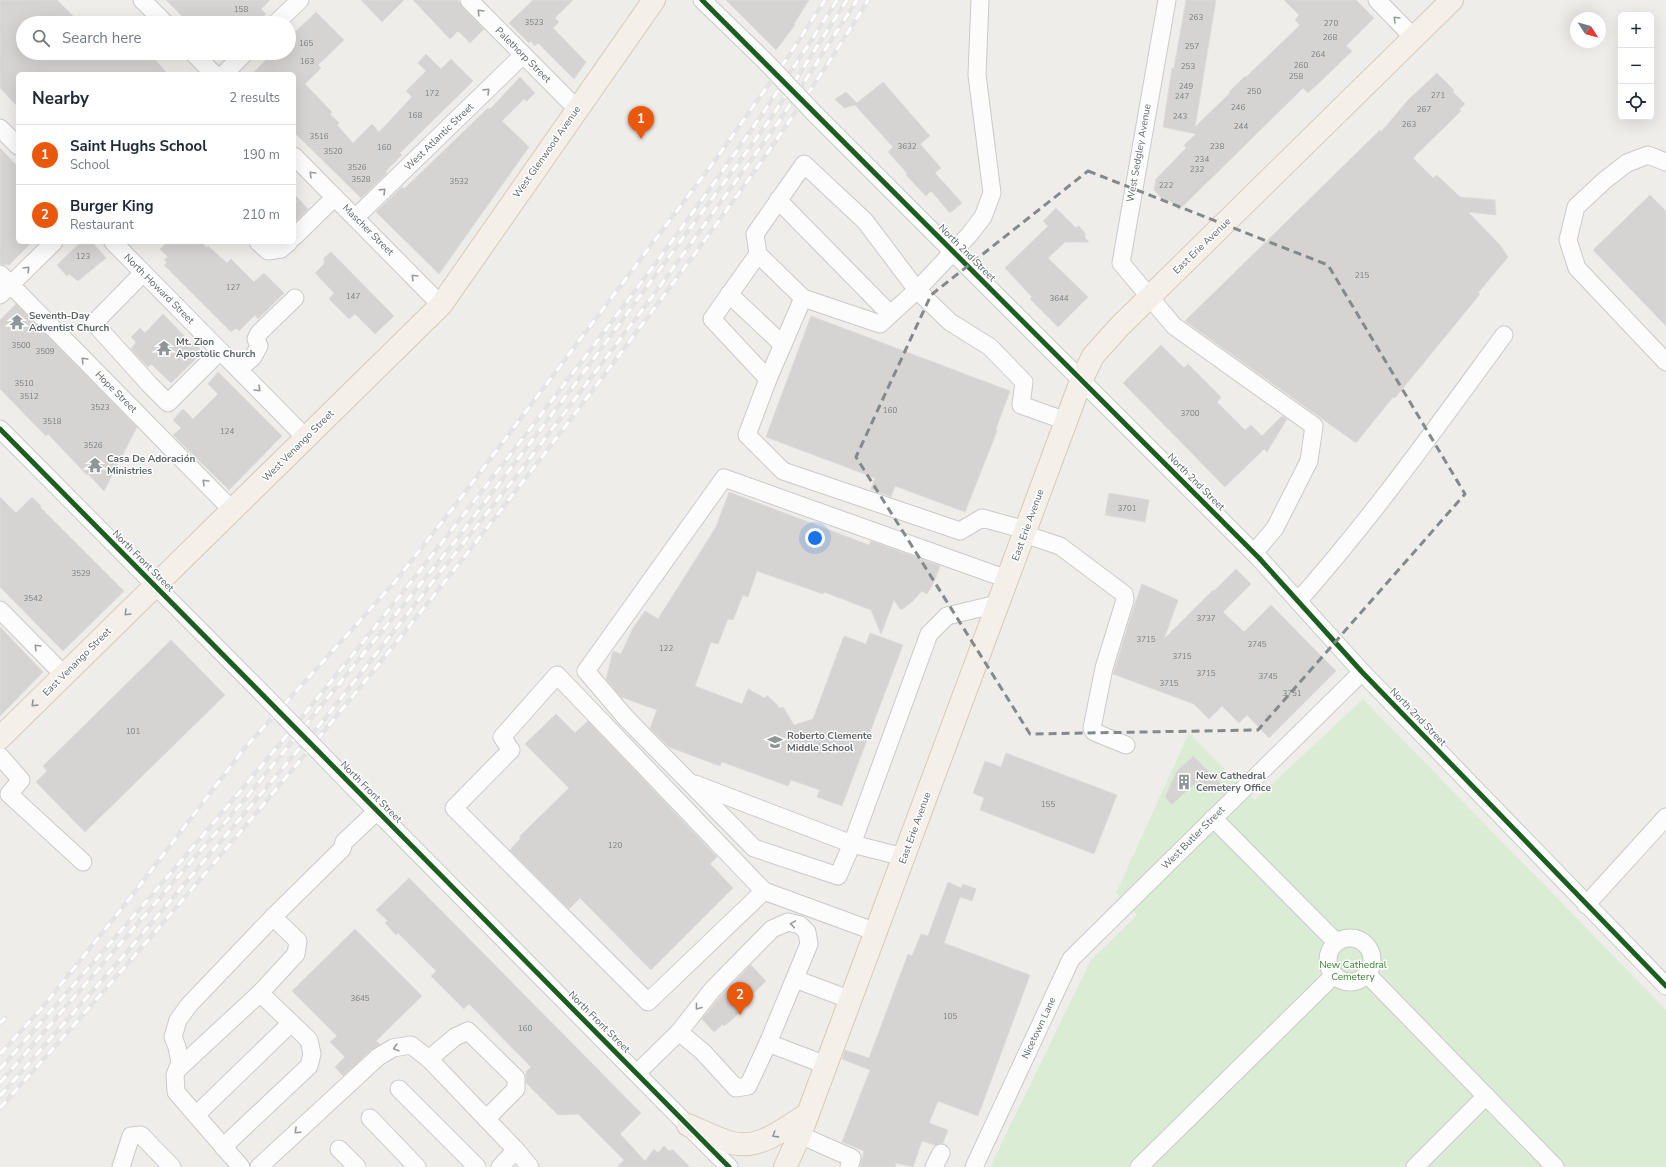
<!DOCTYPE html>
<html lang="en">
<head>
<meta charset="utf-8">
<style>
	body { margin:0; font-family:"Nunito Sans",sans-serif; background:#f6f6f7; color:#1f2937 }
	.controls { position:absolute; right:12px; top:12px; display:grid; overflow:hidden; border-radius:6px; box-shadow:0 4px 16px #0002 }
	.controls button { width:36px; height:36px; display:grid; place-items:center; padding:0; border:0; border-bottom:1px solid #e0e1e3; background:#fff; color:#1f2937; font:20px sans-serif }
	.compass { position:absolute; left:1570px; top:12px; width:36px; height:36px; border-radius:50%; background:#fff; box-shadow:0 4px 16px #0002; rotate:126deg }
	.you { position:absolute; left:815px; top:538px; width:14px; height:14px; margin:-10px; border:3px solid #fff; border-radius:50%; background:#1a73e8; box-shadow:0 0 0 6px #1a73e833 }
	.badge { display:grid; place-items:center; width:26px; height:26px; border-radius:50%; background:#ea580c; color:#fff; font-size:13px; font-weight:700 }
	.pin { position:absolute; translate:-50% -33px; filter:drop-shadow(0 1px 2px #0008) }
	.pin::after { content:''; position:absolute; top:21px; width:14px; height:12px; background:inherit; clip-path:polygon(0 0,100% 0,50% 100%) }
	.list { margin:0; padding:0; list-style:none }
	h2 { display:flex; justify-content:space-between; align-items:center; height:52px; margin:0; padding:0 16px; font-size:17px }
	h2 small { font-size:13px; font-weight:400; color:#747a83 }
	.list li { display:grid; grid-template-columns:26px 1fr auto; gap:12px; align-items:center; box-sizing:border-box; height:60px; padding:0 16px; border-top:1px solid #e0e1e3 }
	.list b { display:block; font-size:15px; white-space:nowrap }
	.list p { margin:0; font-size:13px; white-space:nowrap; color:#747a83 }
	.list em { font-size:13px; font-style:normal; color:#747a83 }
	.icon { flex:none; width:22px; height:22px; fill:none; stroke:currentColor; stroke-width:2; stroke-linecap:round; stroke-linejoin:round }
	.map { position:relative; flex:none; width:1666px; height:1167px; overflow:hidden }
	.search { position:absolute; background:#fff; box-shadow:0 4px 16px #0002; left:16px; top:16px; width:280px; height:44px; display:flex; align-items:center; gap:10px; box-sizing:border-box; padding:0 14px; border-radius:22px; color:#747a83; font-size:15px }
	.panel { position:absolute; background:#fff; box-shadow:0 4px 16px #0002; left:16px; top:72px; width:280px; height:172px; border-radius:6px }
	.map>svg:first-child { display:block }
	.green { fill:#dbecd4 }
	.building { fill:#d6d4d3; stroke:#dedcd9 }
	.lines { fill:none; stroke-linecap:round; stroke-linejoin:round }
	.minor-casing { stroke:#c9cac9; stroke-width:19 }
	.major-casing { stroke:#d9c9b6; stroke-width:24 }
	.minor { stroke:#fdfcfc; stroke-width:17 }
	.major { stroke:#f4f0e9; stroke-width:22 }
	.rail-casing { stroke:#e4e4e4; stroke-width:4.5 }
	.rail { stroke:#fff; stroke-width:3; stroke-dasharray:9; stroke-linecap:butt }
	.minor-bridge-casing { stroke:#c9cac9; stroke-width:19; stroke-linecap:butt }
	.minor-bridge { stroke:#fdfcfc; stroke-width:17 }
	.cycleway-casing { stroke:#fff; stroke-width:8 }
	.cycleway { stroke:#1b5e20; stroke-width:5 }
	.oneway { stroke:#969a9c }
	.oneway2 { stroke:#929696 }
	.marked { fill:none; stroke:#84898b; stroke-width:3; stroke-dasharray:8 5; stroke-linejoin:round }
	.labels { text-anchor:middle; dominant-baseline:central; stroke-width:3; stroke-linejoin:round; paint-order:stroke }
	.number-label { font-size:8px; fill:#7d8284 }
	.street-label { font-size:10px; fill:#5e6569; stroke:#fff }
	.poi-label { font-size:10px; font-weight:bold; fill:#5e6569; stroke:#fff; text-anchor:start }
	.park-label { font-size:10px; fill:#38812c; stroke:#fff }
</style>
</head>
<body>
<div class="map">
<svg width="1666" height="1167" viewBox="0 0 1666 1167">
	<rect width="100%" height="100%" fill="#efedea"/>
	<polygon class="green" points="1363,699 1666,1010 1666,1167 990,1167 1091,960 1137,915 1116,893 1189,733 1255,800"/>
	<g class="building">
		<polygon points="0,0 57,0 80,23 23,23 23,53 149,53 168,74 18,74 18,107 0,88"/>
		<polygon points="166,0 270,0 261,9 266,14 256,23 189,23"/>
		<polygon points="361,0 404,0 382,22"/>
		<polygon points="413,0 458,0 462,7 484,29 470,43 458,31 450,39"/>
		<polygon points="533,0 573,0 555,18 559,22 553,28 586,62 574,79 538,43 535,46 531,41 529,43 509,23"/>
		<polygon points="726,0 809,0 794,24 795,25 776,50"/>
		<polygon points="1186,0 1216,0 1195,127 1230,93 1229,92 1245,76 1246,77 1300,25 1295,20 1299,15 1284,0 1356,0 1374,18 1346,46 1352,51 1320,82 1308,93 1303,88 1179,210 1169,200 1166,203 1154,190 1156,179 1186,148 1184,145 1196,134 1163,127 1172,68 1174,68"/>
		<polygon points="316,12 344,40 318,65 321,68 305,84 332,112 330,114 339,123 337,125 353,143 372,124 379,132 412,97 406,91 426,71 418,63 426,54 441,69 451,59 473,81 400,153 402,155 386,171 387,173 361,198 294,132 294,74 252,74 273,53 289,53 289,38"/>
		<polygon points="1437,73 1454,90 1453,92 1465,104 1459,110 1461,111 1413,158 1433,178 1437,175 1460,197 1495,200 1496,215 1468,212 1500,245 1508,257 1478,293 1480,294 1395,398 1393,397 1356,443 1185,321 1380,130 1381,132 1408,100"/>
		<polygon points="520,77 535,93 527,101 524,99 502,121 529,147 439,274 376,212 402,187 404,189 488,108 490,109"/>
		<polygon points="883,82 930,136 920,144 941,168 935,173 962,203 950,213 931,191 926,196 906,175 907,173 888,152 893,147 855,105 844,108 835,99 846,92 857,103"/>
		<polygon points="0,148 18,167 18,242 32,242 9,265 0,264"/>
		<polygon points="294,194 308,209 294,223"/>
		<polygon points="1650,195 1666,211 1666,326 1593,250"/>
		<polygon points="1056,208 1076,228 1079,226 1085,233 1085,238 1089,242 1065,242 1048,258 1088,297 1058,327 1030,299 1032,297 1005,268 1048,226 1043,221"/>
		<polygon points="81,242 92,242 106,258 78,281 69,274 67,276 57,265"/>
		<polygon points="168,242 201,242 207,248 208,246 227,263 231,259 254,282 264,273 284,293 258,319 255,315 239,331 236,328 231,332 164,265 167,262 164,260 168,257 160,249"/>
		<polygon points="331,252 394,316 375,334 355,314 349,319 329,299 334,293 315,273 324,264 324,258"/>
		<polygon points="16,304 137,427 104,491 88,474 87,475 48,434 46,436 0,389 0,320"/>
		<polygon points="163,314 193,345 198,346 203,352 171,383 151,364 148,367 131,349 136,342 131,337 140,328 145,333"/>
		<polygon points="811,316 1010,391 996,429 997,431 965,512 895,486 891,497 871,489 875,478 766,437"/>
		<polygon points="1161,345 1184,368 1188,364 1221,397 1217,402 1245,430 1251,425 1262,436 1282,416 1287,419 1267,452 1264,449 1225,487 1123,383"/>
		<polygon points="218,372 282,436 229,490 173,435 181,428 173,420 183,409 193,419 218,394 208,384"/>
		<polygon points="729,492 869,545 871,541 940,566 935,580 927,594 922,591 913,601 901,610 894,600 881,634 871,610 824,592 823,594 757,571 748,597 743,595 733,620 728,619 718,644 711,642 695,686 742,704 748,689 765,698 767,695 780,708 783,707 794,725 813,719 844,636 866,644 870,633 903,645 842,806 817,797 820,790 791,780 788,786 722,762 720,766 669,747 650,728 657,710 621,697 606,679 613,651 621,654 633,628 645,611 658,619 716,527"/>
		<polygon points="1109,493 1149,500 1145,522 1105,515"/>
		<polygon points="0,497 16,513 32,497 41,506 40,507 124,591 63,651 0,587"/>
		<polygon points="1236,569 1251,584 1223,612 1244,632 1271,605 1336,671 1269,738 1247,715 1239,723 1222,706 1209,719 1194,704 1113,674 1133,609 1142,584 1178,600 1164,639 1213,590 1214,591"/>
		<polygon points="0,627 43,672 0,716"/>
		<polygon points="171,640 225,695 85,832 36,782 47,771 43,766"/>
		<polygon points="556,714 575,733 588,721 717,857 710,864 733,888 651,970 580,898 569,909 510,850 521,838 519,837 569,788 525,744"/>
		<polygon points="1006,753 1117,795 1094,854 980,810 984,798 973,793 985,761 1001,767"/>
		<polygon points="1193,756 1221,784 1211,794 1198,780 1172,805 1165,797 1177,771"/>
		<polygon points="409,878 641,1113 620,1134 645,1161 654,1149 658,1153 664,1146 669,1151 673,1150 690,1167 617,1167 624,1160 578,1114 558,1115 526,1083 526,1072 531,1067 469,1004 464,1009 431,976 436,971 398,933 396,935 385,923 388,921 376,910"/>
		<polygon points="948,882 961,888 963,884 976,889 972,901 960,897 944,943 1030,975 978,1116 938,1101 929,1123 948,1130 943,1143 935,1145 922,1141 913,1167 896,1163 895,1167 860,1167 864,1151 842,1142 870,1070 842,1059 845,1050 869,1058 908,954 912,956 921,934 928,936"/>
		<polygon points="355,929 422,996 376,1041 380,1044 371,1050 343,1076 335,1067 345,1057 330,1042 337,1036 292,991"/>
		<polygon points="751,965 766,981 753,994 755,996 735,1017 724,1026 723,1024 714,1032 702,1019 720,997"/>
	</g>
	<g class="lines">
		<g class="minor-casing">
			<g id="minor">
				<polyline points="142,0 165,23"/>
				<polyline points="469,0 577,109"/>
				<polyline points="702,0 767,63"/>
				<polyline points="1167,0 1121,263 1174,326 1314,426 1309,461 1275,528 1254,553"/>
				<polyline points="1377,0 1414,38"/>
				<polyline points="276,23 300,0"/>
				<polyline points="193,53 214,74"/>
				<polyline points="224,74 245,53"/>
				<polyline points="815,114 1259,558 1362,672 1666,986"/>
				<polyline points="0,128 18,146"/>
				<polyline points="294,156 441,305"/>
				<polyline points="1666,162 1648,155 1627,163 1605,180 1576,207 1568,240 1577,268 1666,362"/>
				<polyline points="778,200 890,314"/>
				<polyline points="355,218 523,55"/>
				<polyline points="294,237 335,197"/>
				<polyline points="113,242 306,438"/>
				<polyline points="258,242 268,251 281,249 289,242"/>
				<polyline points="758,254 803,298"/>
				<polyline points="143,273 94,323 150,385 168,403 220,351"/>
				<polyline points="0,274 232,510"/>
				<polyline points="729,294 783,345"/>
				<polyline points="0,295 54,242"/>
				<polyline points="239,369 253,357 259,346 256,339 259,333 295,298"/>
				<polyline points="768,379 803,298 880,324 917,290 969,235 983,217 992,193 977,75 980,0"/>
				<polyline points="0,429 263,694"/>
				<polyline points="1026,530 982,518 960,531 783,471 747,435 768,379 712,319 758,254 755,234 804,164 865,221 917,290 950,322 990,347 1024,382 1021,405 1066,421"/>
				<polyline points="1024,534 1060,546 1124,594 1125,600 1104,668 1092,728 1094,732 1126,745"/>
				<path d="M1298 601C1372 518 1438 425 1504 335"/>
				<polyline points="997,607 993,605 947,616 929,634 852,844 838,876 754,848 626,718 586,671 724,478 1007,579"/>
				<polyline points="0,610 64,675"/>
				<polyline points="0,756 21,780 9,794 83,862"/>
				<polyline points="695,784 852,844 904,857"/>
				<polyline points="356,790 729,1167"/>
				<polyline points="1213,818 1336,942"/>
				<polyline points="764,891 557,675 502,737 511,750 454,808 648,1002 764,891 876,932"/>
				<polyline points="1586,905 1666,817"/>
				<circle cx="1350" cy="960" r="22"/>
				<polyline points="1367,974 1555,1167"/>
				<polyline points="795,979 851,1000"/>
				<polyline points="260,993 296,954 298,941 273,917"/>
				<polyline points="679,1032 712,990 772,929 788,922 800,925 807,932 809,944 768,1043"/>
				<polyline points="429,1059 455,1037 468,1031 516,1078 516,1089 486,1119"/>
				<polyline points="178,1069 260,993 309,1040 312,1054 309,1066 223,1147"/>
				<polyline points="637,1073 679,1032 703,1052 736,1088 748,1086 768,1043 826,1065"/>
				<polyline points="399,1089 477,1167"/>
				<polyline points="196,1115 291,1023"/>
				<polyline points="370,1118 417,1167"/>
				<polyline points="800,1135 852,1158 849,1167"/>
				<polyline points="339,1149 357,1167"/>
				<polyline points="516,1150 530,1167"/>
				<polyline points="121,1167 131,1136 141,1135 172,1167"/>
				<polyline points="241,1167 176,1092 175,1075 180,1063 177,1047 173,1037 178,1020 189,1005 273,917 342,849 344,842 377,811"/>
				<polyline points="259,1167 378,1057 393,1048 411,1045 429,1059 516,1150 500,1167"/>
				<polyline points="934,1167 941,1153"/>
				<polyline points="974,1167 1071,959 1362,672"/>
				<polyline points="1139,1167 1334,975"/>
				<polyline points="1415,1167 1486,1096"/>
			</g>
		</g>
		<g class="major-casing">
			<g id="major">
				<polyline points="0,738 441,305 654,0"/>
				<path d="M688 1125C702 1131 717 1139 732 1143 760 1150 785 1128 808 1114"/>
				<polyline points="785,1167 800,1135 1081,381 1093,356 1119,327 1452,0"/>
			</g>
		</g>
		<use href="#minor" class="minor"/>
		<use href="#major" class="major"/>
		<g class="rail-casing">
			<g id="rail">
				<polyline points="0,1023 5,1018"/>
				<polyline points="0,1054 41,1009 79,962 134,893 243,750 394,583 460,499 716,159 788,57 825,0"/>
				<path d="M0 1069C107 947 213 826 315 701 398 600 477 498 556 395 654 267 752 136 837 0"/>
				<polyline points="0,1083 246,798 453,544 569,392 737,165 771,118 847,0"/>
				<polyline points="0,1096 126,953 327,716 528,461 655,293 780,120 857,0"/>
				<path d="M0 1108C205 880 401 644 586 399 684 269 783 139 868 0"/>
			</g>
		</g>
		<use href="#rail" class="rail"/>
		<g class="minor-bridge-casing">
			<g id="minor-bridge">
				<polyline points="767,63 815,114"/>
				<polyline points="263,694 356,790"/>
			</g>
		</g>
		<use href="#minor-bridge" class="minor-bridge"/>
		<g class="cycleway-casing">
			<g id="cycleway">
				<polyline points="702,0 1259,558 1362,672 1666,986"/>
				<polyline points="0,429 729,1167"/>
			</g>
		</g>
		<use href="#cycleway" class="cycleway"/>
	</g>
	<defs><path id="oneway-chevron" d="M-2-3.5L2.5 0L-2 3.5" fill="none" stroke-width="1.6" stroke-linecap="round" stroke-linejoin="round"/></defs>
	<g class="oneway">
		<use href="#oneway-chevron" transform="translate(480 12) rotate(-134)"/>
		<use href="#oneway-chevron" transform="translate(1396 19) rotate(-135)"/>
		<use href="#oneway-chevron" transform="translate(487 91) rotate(-44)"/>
		<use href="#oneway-chevron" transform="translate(312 174) rotate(-135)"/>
		<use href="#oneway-chevron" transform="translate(383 191) rotate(-44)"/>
		<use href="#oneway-chevron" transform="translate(27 269) rotate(-45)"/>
		<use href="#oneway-chevron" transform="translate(414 277) rotate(-135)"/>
		<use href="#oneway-chevron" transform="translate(84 360) rotate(-135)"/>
		<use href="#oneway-chevron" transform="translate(258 389) rotate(45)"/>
		<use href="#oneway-chevron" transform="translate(205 482) rotate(-135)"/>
		<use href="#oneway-chevron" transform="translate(37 647) rotate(-135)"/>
		<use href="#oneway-chevron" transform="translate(793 924) rotate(-171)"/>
		<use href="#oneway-chevron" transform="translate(698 1007) rotate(128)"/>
		<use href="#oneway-chevron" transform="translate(396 1048) rotate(164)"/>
		<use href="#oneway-chevron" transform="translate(297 1131) rotate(137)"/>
	</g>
	<g class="oneway2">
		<use href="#oneway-chevron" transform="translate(127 613) rotate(135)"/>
		<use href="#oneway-chevron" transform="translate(34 704) rotate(136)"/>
		<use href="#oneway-chevron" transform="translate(775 1135) rotate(148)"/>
	</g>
	<path class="marked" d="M1088 171 1328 265 1465 494 1258 730 1030 734 856 457 931 295Z"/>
	<defs>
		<g id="temple-bare" transform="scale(1.2)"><path d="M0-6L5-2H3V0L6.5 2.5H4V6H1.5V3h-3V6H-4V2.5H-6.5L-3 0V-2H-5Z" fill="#919596" stroke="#fff" stroke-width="2.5" paint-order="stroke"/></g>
		<g id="school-bare" transform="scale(1.2)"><path d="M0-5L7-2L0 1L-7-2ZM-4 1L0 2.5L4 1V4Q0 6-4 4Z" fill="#919596" stroke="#fff" stroke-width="2.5" paint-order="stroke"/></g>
		<g id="building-bare" transform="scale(1.2)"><path d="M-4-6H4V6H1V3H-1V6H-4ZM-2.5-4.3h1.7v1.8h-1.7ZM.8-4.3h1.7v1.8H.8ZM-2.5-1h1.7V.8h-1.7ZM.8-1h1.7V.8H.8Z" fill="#919596" stroke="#fff" stroke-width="2.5" paint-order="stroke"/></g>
	</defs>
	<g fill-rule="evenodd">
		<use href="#temple-bare" x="17" y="322"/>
		<use href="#temple-bare" x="164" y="348"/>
		<use href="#temple-bare" x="95" y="465"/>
		<use href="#school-bare" x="775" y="742"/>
		<use href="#building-bare" x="1184" y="782"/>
	</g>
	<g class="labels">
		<g class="number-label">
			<text x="241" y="9">158</text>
			<text x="1196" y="17">263</text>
			<text x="534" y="22">3523</text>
			<text x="1331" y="23">270</text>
			<text x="1330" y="37">268</text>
			<text x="306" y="43">165</text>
			<text x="1192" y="46">257</text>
			<text x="1318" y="54">264</text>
			<text x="307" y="61">163</text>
			<text x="1301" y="65">260</text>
			<text x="1188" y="66">253</text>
			<text x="1296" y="76">258</text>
			<text x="1186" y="86">249</text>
			<text x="1254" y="91">250</text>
			<text x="432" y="93">172</text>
			<text x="1438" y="95">271</text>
			<text x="1182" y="96">247</text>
			<text x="1238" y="107">246</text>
			<text x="1424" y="109">267</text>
			<text x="415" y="115">168</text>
			<text x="1180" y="116">243</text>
			<text x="1409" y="124">263</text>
			<text x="1241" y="126">244</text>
			<text x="319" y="136">3516</text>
			<text x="907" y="146">3632</text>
			<text x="1217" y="146">238</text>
			<text x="384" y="147">160</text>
			<text x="333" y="151">3520</text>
			<text x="1202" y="159">234</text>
			<text x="357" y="167">3526</text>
			<text x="1197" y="169">232</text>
			<text x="361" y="179">3528</text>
			<text x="459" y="181">3532</text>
			<text x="1166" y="185">222</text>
			<text x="83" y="256">123</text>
			<text x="1362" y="275">215</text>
			<text x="233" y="287">127</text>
			<text x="353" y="296">147</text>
			<text x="1059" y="298">3644</text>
			<text x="21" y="345">3500</text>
			<text x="45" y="351">3509</text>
			<text x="24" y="383">3510</text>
			<text x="29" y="396">3512</text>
			<text x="100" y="407">3523</text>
			<text x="890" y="410">160</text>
			<text x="1190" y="413">3700</text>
			<text x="52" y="421">3518</text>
			<text x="227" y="431">124</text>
			<text x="93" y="445">3526</text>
			<text x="1127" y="508">3701</text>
			<text x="81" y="573">3529</text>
			<text x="33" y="598">3542</text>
			<text x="1206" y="618">3737</text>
			<text x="1146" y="639">3715</text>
			<text x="1257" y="644">3745</text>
			<text x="666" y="648">122</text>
			<text x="1182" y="656">3715</text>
			<text x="1206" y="673">3715</text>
			<text x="1268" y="676">3745</text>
			<text x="1169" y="683">3715</text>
			<text x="1292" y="693">3751</text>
			<text x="133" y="731">101</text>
			<text x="1048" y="804">155</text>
			<text x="615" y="845">120</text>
			<text x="360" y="998">3645</text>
			<text x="950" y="1016">105</text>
			<text x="525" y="1028">160</text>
		</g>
		<g class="street-label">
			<text transform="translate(523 55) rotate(45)">Palethorp Street</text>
			<text transform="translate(439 137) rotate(-44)">West Atlantic Street</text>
			<text transform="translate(547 152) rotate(-55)">West Glenwood Avenue</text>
			<text transform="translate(1139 153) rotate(-80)">West Sedgley Avenue</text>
			<text transform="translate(368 230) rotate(45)">Mascher Street</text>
			<text transform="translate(1202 246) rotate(-44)">East Erie Avenue</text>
			<text transform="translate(967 253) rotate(45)">North 2nd Street</text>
			<text transform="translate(159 289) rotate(45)">North Howard Street</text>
			<text transform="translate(116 392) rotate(45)">Hope Street</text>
			<text transform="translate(298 446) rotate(-45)">West Venango Street</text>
			<text transform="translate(1196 482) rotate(45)">North 2nd Street</text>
			<text transform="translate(1028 525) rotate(-70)">East Erie Avenue</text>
			<text transform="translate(143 561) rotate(45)">North Front Street</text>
			<text transform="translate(77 662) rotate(-45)">East Venango Street</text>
			<text transform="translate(1418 717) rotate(46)">North 2nd Street</text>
			<text transform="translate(371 792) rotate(45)">North Front Street</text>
			<text transform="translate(915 828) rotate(-70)">East Erie Avenue</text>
			<text transform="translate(1193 838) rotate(-45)">West Butler Street</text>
			<text transform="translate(599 1022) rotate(45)">North Front Street</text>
			<text transform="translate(1039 1028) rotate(-65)">Nicetown Lane</text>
		</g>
		<g class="poi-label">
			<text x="29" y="316">Seventh-Day<tspan x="29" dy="12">Adventist Church</tspan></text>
			<text x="176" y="342">Mt. Zion<tspan x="176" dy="12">Apostolic Church</tspan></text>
			<text x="107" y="459">Casa De Adoración<tspan x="107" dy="12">Ministries</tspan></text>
			<text x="787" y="736">Roberto Clemente<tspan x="787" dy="12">Middle School</tspan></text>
			<text x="1196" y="776">New Cathedral<tspan x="1196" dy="12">Cemetery Office</tspan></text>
		</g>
		<g class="park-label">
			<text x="1353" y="965">New Cathedral<tspan x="1353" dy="12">Cemetery</tspan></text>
		</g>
	</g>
</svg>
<div class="controls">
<button>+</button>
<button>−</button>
<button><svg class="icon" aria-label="locate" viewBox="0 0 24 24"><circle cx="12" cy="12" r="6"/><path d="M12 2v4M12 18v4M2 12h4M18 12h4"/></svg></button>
</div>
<svg class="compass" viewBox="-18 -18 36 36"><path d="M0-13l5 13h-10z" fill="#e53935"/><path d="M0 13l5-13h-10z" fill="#747a83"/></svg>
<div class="you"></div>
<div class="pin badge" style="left:641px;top:139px">1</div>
<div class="pin badge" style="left:740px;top:1015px">2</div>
<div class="search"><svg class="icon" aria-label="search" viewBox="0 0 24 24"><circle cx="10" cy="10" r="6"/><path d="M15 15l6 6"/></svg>Search here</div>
<section class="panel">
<h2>Nearby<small>2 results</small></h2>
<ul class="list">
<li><span class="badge">1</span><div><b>Saint Hughs School</b><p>School</p></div><em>190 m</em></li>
<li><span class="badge">2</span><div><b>Burger King</b><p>Restaurant</p></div><em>210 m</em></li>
</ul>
</section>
</div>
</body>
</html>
